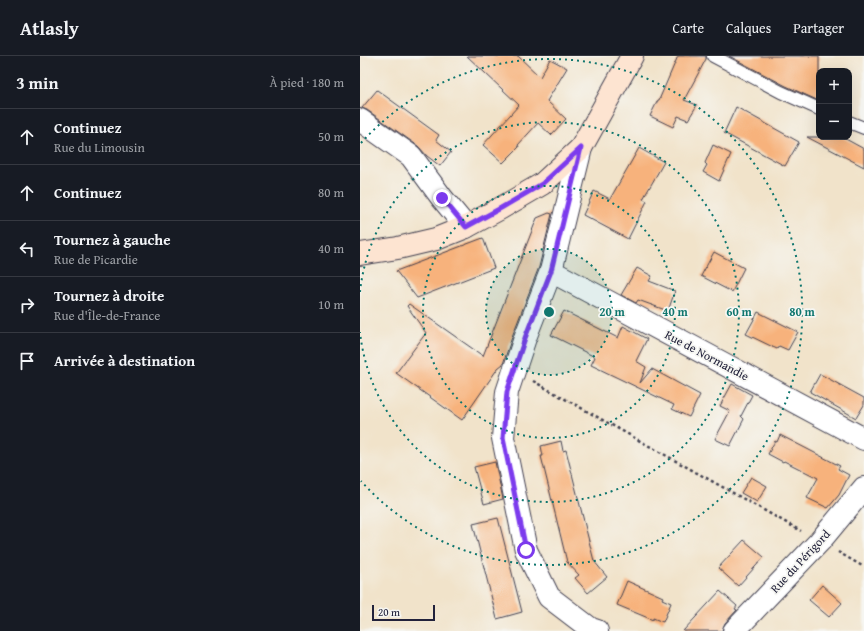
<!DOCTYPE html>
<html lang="fr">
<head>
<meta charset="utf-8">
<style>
	body { margin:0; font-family:"Gentium Book Plus",serif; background:#20242c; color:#f1f3f6 }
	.controls { position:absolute; right:12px; top:12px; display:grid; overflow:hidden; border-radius:8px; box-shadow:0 4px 16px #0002 }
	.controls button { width:36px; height:36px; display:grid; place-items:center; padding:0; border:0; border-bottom:1px solid #363941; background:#171b24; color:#f1f3f6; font:20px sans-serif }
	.scale { position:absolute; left:12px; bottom:10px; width:63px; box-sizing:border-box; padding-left:4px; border:2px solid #22223b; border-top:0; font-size:11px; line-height:14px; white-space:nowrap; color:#22223b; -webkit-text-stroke:3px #f6f6f2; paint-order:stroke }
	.stop { position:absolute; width:12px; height:12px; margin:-9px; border:3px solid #7c3aed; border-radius:50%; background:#fff }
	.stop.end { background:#7c3aed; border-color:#fff; box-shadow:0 1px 4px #0008 }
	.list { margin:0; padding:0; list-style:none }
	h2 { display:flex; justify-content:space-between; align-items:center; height:52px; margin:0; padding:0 16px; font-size:17px }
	h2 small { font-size:13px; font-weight:400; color:#9ea1a6 }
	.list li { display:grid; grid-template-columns:26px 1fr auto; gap:12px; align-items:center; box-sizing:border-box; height:56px; padding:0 16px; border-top:1px solid #363941 }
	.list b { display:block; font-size:15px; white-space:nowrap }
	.list p { margin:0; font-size:13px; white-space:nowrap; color:#9ea1a6 }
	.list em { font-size:13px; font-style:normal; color:#9ea1a6 }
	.icon { flex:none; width:22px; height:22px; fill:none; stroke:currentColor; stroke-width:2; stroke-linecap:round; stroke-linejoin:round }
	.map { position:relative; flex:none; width:504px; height:575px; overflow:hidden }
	header { display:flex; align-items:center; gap:24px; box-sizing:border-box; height:56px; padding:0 20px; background:#171b24; border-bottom:1px solid #363941 }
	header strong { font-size:19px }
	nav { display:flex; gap:22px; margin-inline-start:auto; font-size:14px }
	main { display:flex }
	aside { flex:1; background:#171b24 }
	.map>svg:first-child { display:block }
	.building { fill:#f7b27b }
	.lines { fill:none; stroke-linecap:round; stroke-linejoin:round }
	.lane-casing { stroke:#413f50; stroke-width:14 }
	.street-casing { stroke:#413f50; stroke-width:24 }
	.secondary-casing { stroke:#413f50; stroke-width:24 }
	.path { stroke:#413f50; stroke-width:2.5; stroke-dasharray:3 3; stroke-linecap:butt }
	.lane { stroke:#fff; stroke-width:12 }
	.street { stroke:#fff; stroke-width:22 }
	.secondary { stroke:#fde4d1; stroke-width:22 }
	.route { stroke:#7c3aed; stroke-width:5 }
	.ring { fill:none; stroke:#0f766e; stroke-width:2; stroke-dasharray:2 4 }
	.labels { text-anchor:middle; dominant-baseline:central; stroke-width:3.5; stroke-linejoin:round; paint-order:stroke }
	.street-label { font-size:12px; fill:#22223b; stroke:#f6f6f2 }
	.centre { fill:#0f766e; stroke:#f6f6f2; stroke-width:2 }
	.ring-label { font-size:12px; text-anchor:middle; font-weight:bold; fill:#0f766e; stroke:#f6f6f2; stroke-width:3.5; stroke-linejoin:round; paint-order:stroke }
</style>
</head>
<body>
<header>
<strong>Atlasly</strong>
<nav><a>Carte</a><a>Calques</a><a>Partager</a></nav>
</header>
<main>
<aside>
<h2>3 min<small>À pied · 180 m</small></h2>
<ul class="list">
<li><svg class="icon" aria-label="ahead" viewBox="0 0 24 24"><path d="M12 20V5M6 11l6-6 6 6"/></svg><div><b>Continuez</b><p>Rue du Limousin</p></div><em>50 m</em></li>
<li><svg class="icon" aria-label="ahead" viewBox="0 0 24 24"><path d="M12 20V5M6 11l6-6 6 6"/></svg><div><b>Continuez</b></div><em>80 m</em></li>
<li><svg class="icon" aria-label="left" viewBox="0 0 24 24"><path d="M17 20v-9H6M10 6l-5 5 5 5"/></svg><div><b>Tournez à gauche</b><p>Rue de Picardie</p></div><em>40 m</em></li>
<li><svg class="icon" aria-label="right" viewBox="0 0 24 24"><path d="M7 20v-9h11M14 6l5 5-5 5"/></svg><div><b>Tournez à droite</b><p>Rue d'Île-de-France</p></div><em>10 m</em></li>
<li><svg class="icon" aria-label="arrive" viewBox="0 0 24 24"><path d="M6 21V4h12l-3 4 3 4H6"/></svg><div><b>Arrivée à destination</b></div></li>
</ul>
</aside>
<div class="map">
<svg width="504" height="575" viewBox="0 0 504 575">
	<rect width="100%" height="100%" fill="#f6f6f2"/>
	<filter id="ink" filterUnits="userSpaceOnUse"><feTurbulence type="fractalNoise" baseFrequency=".025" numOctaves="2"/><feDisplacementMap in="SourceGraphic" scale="8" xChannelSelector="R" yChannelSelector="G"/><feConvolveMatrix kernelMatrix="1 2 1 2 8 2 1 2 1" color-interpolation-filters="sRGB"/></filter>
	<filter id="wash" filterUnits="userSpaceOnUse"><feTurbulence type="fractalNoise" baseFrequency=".012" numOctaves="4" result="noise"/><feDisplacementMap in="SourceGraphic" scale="16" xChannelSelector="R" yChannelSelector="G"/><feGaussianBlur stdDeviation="0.9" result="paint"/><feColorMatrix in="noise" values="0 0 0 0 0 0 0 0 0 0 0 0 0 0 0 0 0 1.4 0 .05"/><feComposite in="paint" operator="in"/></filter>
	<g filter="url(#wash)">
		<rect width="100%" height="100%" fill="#f1e3ca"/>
		<g id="blocks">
			<g class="building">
				<polygon points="107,0 158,0 180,21 190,3 207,12 187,45 206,63 191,79 178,67 158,89 159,91 143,107 123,89 159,49"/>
				<polygon points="318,0 346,0 346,3 324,44 337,49 328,64 318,60 313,71 290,60 298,44 299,44"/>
				<polygon points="369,0 459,0 459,45 426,30"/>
				<polygon points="17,34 79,79 76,84 91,96 80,110 67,100 58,90 7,54 2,52"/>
				<polygon points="376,51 439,86 425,110 364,77"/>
				<polygon points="447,81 482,81 504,93 504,111"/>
				<polygon points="353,89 371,98 359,125 343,116 347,109 345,107"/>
				<polygon points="279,92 304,106 283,143 287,145 268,183 223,159 234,135 250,143"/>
				<polygon points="189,157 192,158 179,211 153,278 143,308 138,312 102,364 36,317 66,277 47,250 49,248 123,300 177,162"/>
				<polygon points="123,182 134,212 57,242 36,215"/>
				<polygon points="354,196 384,212 372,236 341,220"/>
				<polygon points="277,212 292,220 289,225 315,235 308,255 278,244 276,247 261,239"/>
				<polygon points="204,255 258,282 263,270 287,283 276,305 286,311 280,327 292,313 340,339 329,361 312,353 314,349 231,309 235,301 191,279"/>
				<polygon points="398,256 438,276 428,294 419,290 417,293 386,278"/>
				<polygon points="460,318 504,342 504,349 496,362 450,336"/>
				<polygon points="372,328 392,339 381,360 384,363 370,390 355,383 370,355 360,350"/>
				<polygon points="420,379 480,410 478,413 489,419 479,439 468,452 447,442 458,422 424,405 423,406 408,398 415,385 417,386"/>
				<polygon points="201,385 203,395 206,394 234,505 247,521 228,537 215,522 219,519 207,506 181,400 183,400 181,390"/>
				<polygon points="135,406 143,443 124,448 114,411"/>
				<polygon points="391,421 407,430 397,446 381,437"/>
				<polygon points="138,462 162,556 137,563 113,468"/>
				<polygon points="384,484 404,501 378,530 358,512"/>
				<polygon points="267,525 303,541 302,543 311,547 303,566 293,562 293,564 257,549"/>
				<polygon points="462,529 482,547 469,561 449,544"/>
				<polygon points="360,535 377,550 375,553 377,554 365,567 362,575 323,575"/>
			</g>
		</g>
	</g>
	<g filter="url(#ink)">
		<use href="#blocks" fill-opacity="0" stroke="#413f50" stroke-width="1"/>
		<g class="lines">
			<g class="lane-casing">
				<g id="lane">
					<polyline points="353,0 421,36 459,53"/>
					<polyline points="489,66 504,72"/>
				</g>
			</g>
			<g class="street-casing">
				<g id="street">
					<polyline points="0,64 51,100 82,142 106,171"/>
					<polyline points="221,92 191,215 165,282 147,336 143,382 166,494 189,541 231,573 237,575"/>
					<polyline points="191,215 504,383"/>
					<polyline points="374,575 460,485 504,432"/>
				</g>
			</g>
			<g class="secondary-casing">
				<polyline id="secondary" points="0,198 38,192 76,183 106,171 141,152 182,128 221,92 272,0"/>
			</g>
			<g class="path">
				<polyline points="173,325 441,475"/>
				<polyline points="478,496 504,511"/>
			</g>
			<use href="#lane" class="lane"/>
			<use href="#street" class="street"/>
			<use href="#secondary" class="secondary"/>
		</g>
	</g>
	<g class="lines" filter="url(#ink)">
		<polyline class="route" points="82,142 106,171 141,152 182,128 221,92 191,215 165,282 147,336 143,382 166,494"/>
	</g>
	<circle cx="189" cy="256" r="63" fill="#0f766e" fill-opacity=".12"/>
	<g class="ring">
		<circle cx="189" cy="256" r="63"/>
		<circle cx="189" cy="256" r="126"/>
		<path d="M0 236A190 190 0 1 1 0 276"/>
		<path d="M1 87A253 253 0 1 1 1 425"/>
	</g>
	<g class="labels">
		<g class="street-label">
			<text transform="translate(347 299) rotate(28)">Rue de Normandie</text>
			<text transform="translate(440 505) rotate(-47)">Rue du Périgord</text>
		</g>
	</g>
	<circle cx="189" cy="256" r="6" class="centre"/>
	<g class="ring-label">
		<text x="252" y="260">20 m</text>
		<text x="315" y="260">40 m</text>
		<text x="379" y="260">60 m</text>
		<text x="442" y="260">80 m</text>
	</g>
</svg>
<div class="controls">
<button>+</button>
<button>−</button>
</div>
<div class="scale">20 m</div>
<div class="stop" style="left:166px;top:494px"></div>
<div class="stop end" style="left:82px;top:142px"></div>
</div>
</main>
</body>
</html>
